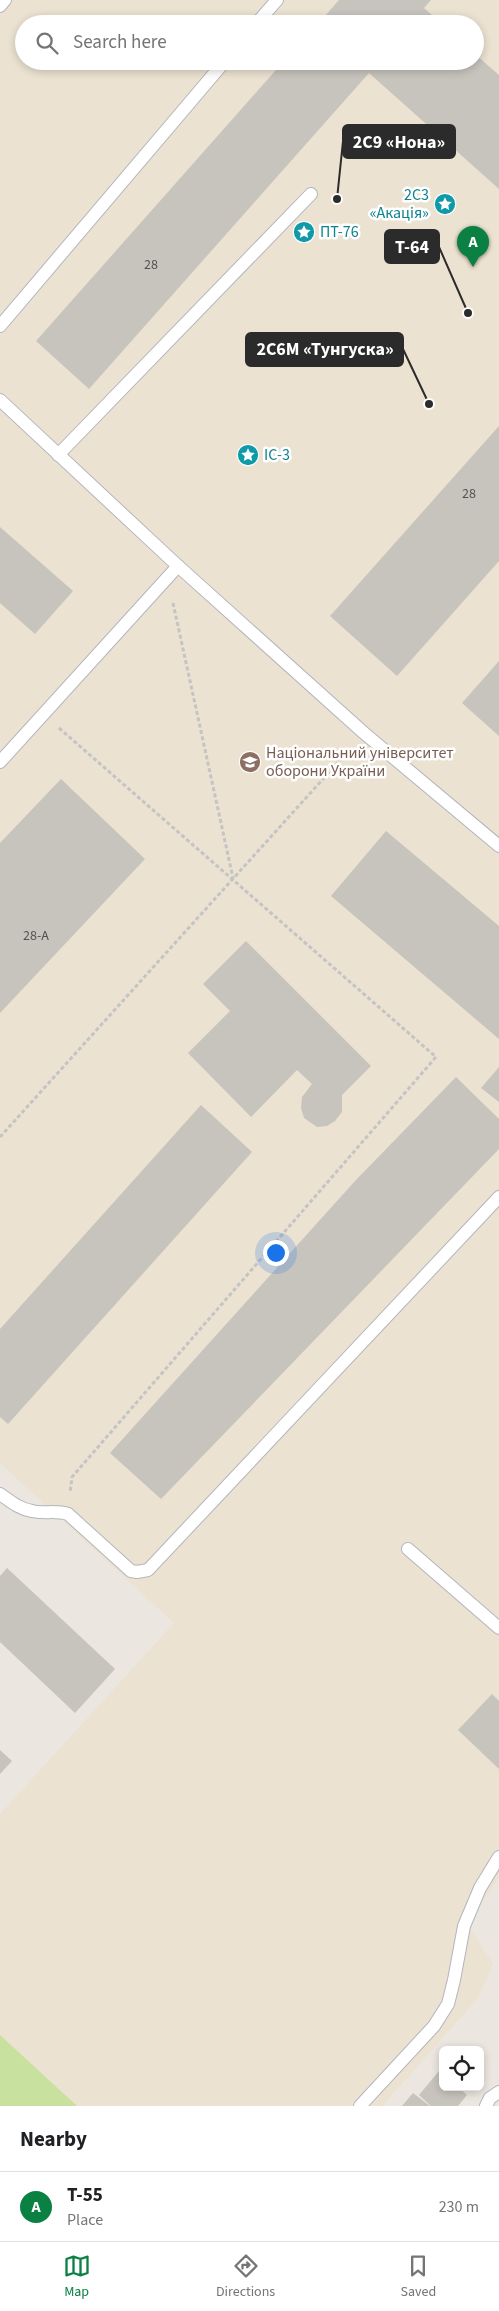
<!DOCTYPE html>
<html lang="en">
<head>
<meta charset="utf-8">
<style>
	body { margin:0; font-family:"Source Sans 3",sans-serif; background:#f2f2f2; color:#202124 }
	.controls { position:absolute; right:15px; bottom:15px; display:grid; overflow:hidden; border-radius:8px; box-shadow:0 2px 8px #0003 }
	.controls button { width:45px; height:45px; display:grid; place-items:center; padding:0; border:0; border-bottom:1px solid #e0e0e0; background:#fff; color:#202124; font:25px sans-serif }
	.you { position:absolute; left:275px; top:1252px; width:18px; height:18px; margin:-12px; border:4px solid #fff; border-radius:50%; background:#1a73e8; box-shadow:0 0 0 8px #1a73e833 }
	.badge { display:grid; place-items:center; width:32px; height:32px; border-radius:50%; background:#0b8043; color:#fff; font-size:16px; font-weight:700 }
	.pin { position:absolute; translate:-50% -41px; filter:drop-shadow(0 1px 2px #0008) }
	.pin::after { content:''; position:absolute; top:26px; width:18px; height:15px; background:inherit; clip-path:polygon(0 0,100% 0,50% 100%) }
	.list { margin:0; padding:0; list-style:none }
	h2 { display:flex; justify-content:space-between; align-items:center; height:65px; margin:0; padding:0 20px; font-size:21px }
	h2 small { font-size:16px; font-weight:400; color:#757577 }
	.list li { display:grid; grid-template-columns:32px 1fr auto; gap:15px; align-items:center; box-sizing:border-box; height:70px; padding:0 20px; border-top:1px solid #e0e0e0 }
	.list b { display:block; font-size:19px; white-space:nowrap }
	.list p { margin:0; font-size:16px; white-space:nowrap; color:#757577 }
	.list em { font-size:16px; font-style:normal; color:#757577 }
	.icon { flex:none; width:28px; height:28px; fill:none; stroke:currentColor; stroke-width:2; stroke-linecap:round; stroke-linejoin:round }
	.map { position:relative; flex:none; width:499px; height:2106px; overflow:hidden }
	.search { position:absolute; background:#fff; box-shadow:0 2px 8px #0003; left:15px; right:15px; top:15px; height:55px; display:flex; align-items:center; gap:12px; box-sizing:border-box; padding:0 18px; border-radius:28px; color:#757577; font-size:19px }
	.sheet { height:135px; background:#fff }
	nav { display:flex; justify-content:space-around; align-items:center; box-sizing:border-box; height:70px; border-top:1px solid #e0e0e0; background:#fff; font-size:14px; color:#757577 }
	nav a { display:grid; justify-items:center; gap:2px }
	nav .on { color:#0b8043 }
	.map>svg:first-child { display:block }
	.education { fill:#ebe2d1; fill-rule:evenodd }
	.pitch { fill:#c8e19f }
	.building { fill:#c7c4be }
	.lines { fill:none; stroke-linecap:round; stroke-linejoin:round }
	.service-casing { stroke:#b3b5bd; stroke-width:14 }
	.path { stroke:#c4c4c4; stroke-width:3; stroke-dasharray:4 2.5; stroke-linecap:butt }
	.service { stroke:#fff; stroke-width:12 }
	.labels { text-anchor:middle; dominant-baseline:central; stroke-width:5; stroke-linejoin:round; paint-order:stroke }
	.number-label { font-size:14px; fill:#525150 }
	.culture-label { font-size:16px; fill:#0d838f; stroke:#fff; text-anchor:start }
	.education-label { font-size:16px; fill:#785e54; stroke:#fff; text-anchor:start }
	.leader { fill:none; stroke:#2b2b2b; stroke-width:2 }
	.callout-dot { fill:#2b2b2b; stroke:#fff; stroke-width:2 }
	.callout { fill:#2b2b2b; stroke:#2b2b2b; stroke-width:2 }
	.callout-label { font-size:18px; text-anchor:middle; font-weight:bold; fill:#fff }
</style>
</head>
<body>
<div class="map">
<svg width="499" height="2106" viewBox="0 0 499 2106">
	<rect width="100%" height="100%" fill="#ebe6df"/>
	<path class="education" d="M0 0H499V1878L467 1924 493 1964 478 1998 382 2106H0V1814L174 1623 0 1463ZM24 24H475V61H24Z"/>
	<polygon class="pitch" points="0,2035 77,2106 0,2106"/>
	<g class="building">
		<polygon points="339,0 431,0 424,8 442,24 318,24"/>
		<polygon points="475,54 499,75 499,189 369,73 89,389 36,341 284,61 475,61"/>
		<polygon points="499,426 499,561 397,676 330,616"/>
		<polygon points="0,527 73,591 35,634 0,603"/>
		<polygon points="499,661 499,736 462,703"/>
		<polygon points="61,779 145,859 0,1013 0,843"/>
		<polygon points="386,831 499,926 499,1039 331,896"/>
		<polygon points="246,941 371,1066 342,1095 342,1112 335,1121 327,1126 317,1127 304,1118 301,1108 302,1097 312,1084 297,1070 251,1117 188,1053 230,1011 203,984"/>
		<polygon points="499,1067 499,1102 481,1088"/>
		<polygon points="456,1077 499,1119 499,1149 161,1499 110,1453 355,1181"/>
		<polygon points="201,1105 252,1152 8,1424 0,1417 0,1329"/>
		<polygon points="7,1568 115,1669 75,1713 0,1642 0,1576"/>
		<polygon points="492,1694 499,1701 499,1769 458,1730"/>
		<polygon points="0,1750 12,1761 0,1774"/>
		<polygon points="439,2071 443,2074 443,2087 458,2087 467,2095 458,2106 431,2106 419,2095"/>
		<polygon points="413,2093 430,2106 402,2106"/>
	</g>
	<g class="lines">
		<g class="service-casing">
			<g id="service">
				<polyline points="0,6 5,0"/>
				<polyline points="256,24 277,0"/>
				<polyline points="0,326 225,61"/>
				<polyline points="0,400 178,566 364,733 499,846"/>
				<polyline points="58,455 311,194"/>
				<polyline points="0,762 178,566"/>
				<path d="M0 1494C10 1501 19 1509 32 1511 44 1514 56 1510 68 1514L131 1571 137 1572 148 1570 499 1197"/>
				<polyline points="408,1549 499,1628"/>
				<polyline points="360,2106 434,2026 448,2004 454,1980 464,1926 480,1888 499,1857"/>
				<polyline points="486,2106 490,2098 499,2092"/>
			</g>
		</g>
		<g class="path">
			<polyline points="173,603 233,878"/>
			<polyline points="59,728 436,1057 72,1477 70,1493"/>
			<polyline points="0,1137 351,748"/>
		</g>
		<use href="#service" class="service"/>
	</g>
	<defs>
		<g id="sight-disc" transform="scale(1.125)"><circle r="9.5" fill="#0f9aa8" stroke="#fff"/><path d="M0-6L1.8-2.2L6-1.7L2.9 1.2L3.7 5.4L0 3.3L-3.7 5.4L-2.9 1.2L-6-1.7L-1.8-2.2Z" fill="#fff"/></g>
		<g id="university-disc" transform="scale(1.125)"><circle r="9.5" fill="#8d6e63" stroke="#fff"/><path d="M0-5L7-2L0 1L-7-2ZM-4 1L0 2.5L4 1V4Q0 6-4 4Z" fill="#fff"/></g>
	</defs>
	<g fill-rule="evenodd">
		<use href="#sight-disc" x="445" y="204"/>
		<use href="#sight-disc" x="304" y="232"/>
		<use href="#sight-disc" x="248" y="455"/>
		<use href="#university-disc" x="250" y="762"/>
	</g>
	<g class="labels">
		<g class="number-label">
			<text x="151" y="265">28</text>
			<text x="469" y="494">28</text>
			<text x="36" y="936">28-А</text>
		</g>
		<g class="culture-label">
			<text x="429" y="195" text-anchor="end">2С3<tspan x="429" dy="18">«Акація»</tspan></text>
			<text x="320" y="232">ПТ-76</text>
			<text x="264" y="455">ІС-3</text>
		</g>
		<g class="education-label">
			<text x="266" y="753">Національний університет<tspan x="266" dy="18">оборони України</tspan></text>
		</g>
	</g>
	<path class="leader" d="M337 199L343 141M468 313L439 247M429 404L403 349"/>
	<g class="callout-dot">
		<circle cx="337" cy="199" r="5"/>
		<circle cx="468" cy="313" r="5"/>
		<circle cx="429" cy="404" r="5"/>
	</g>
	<g class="callout">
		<rect x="343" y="125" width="112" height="33" rx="5"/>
		<rect x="385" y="230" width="54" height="33" rx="5"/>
		<rect x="246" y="333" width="157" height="33" rx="5"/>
	</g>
	<g class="callout-label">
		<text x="399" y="148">2С9 «Нона»</text>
		<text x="412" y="253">Т-64</text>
		<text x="325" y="355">2С6М «Тунгуска»</text>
	</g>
</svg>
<div class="controls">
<button><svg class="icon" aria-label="locate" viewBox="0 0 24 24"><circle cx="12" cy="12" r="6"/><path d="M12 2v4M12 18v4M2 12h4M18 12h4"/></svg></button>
</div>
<div class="you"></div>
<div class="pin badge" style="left:473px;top:267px">A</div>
<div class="search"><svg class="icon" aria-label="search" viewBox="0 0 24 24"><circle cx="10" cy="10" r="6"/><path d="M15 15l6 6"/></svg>Search here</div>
</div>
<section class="sheet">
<h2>Nearby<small></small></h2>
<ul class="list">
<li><span class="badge">A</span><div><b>Т-55</b><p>Place</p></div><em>230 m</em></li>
</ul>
</section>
<nav>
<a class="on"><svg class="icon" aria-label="map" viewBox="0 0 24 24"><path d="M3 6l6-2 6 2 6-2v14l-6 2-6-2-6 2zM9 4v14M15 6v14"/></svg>Map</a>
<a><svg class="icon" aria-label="directions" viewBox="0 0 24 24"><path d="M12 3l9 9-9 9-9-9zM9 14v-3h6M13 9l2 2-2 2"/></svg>Directions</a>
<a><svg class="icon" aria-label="saved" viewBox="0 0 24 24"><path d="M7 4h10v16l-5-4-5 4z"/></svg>Saved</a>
</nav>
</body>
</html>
